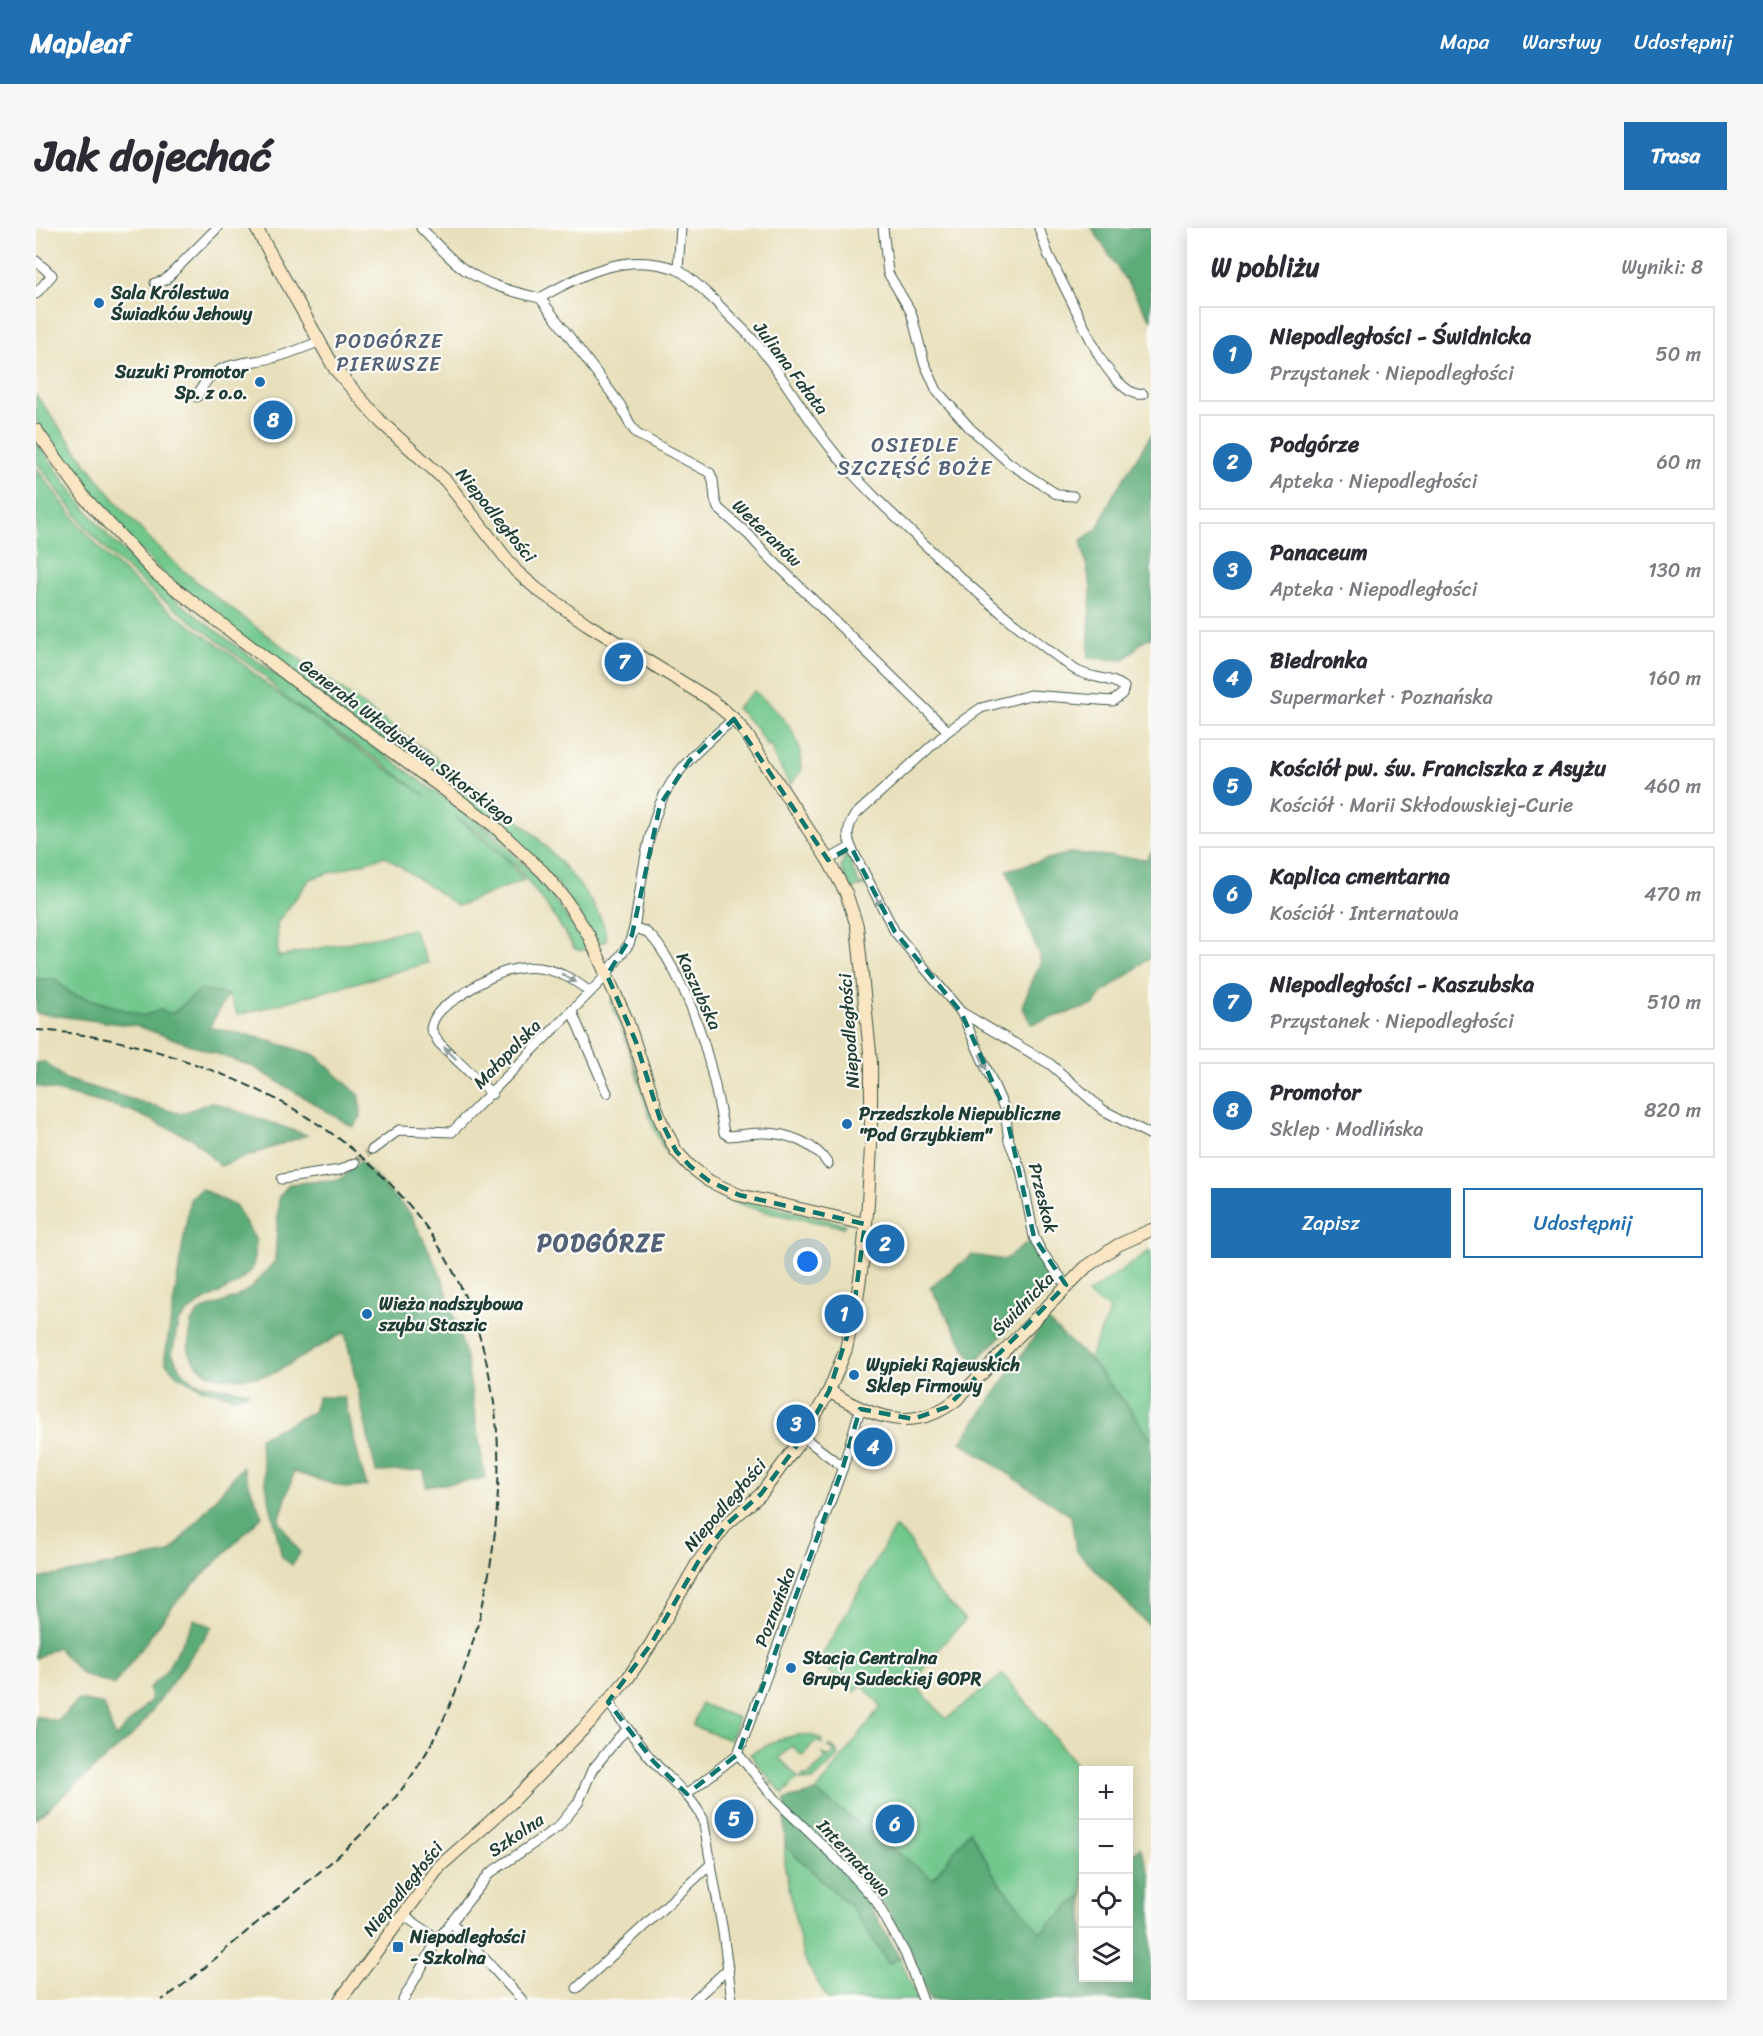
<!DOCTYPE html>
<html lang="pl">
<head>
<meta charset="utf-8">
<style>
	body { margin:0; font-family:Sriracha,sans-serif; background:#f7f7f7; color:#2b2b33 }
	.controls { position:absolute; right:18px; bottom:18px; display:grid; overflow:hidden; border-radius:0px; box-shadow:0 3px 15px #0003 }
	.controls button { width:54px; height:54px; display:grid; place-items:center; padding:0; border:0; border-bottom:2px solid #e1e1e2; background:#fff; color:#2b2b33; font:30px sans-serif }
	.you { position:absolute; left:772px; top:1034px; width:21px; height:21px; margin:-15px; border:4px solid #fff; border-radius:50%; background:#1a73e8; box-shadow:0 0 0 9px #1a73e833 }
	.badge { display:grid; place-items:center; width:39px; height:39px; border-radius:50%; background:#1f6fb2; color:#fff; font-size:20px; font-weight:700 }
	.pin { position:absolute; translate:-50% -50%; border:3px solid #fff; box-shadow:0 2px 6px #0006 }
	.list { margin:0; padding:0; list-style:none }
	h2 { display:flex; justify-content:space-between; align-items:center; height:78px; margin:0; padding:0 24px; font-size:26px }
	h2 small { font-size:20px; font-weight:400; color:#7c7c81 }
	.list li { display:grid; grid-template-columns:39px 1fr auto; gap:18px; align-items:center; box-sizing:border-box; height:96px; margin:0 12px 12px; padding:0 12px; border:2px solid #e1e1e2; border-radius:0px }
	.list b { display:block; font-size:22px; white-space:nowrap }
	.list p { margin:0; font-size:20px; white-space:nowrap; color:#7c7c81 }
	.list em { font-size:20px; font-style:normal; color:#7c7c81 }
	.actions { display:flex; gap:12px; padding:18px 24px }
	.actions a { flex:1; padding:14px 0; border:2px solid #1f6fb2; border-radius:0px; text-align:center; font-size:21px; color:#1f6fb2 }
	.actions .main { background:#1f6fb2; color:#fff }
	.icon { flex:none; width:33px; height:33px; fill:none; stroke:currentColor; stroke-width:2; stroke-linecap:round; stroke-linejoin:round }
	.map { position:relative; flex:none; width:1115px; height:1772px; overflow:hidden; border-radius:0px }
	header { display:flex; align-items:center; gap:36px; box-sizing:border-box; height:84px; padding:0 30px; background:#1f6fb2; color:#fff }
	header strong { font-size:28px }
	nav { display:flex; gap:33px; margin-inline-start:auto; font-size:21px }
	.intro { display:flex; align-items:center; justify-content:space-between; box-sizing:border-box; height:144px; padding:0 36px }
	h1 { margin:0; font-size:42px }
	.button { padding:15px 27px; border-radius:0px; background:#1f6fb2; color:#fff; font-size:21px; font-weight:700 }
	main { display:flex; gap:36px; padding:0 36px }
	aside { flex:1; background:#fff; border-radius:0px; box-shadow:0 3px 15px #0003 }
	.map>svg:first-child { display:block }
	.green { fill:#71c78c; stroke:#488260; stroke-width:1.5 }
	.forest { fill:#5cac78; stroke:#3e7456; stroke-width:1.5 }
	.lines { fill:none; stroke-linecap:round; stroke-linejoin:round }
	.street-tunnel { stroke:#c0bfa1; stroke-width:9; stroke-dasharray:9 4.5; stroke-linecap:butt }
	.street-casing { stroke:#3d5548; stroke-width:11 }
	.secondary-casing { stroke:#3d5548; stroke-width:14 }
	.street { stroke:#fff; stroke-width:9 }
	.secondary { stroke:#fbe6c3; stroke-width:12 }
	.rail { stroke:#1f3d34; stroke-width:2; stroke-dasharray:9 4.5; stroke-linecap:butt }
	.oneway { fill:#8f9e9a }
	.marked { fill:none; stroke:#0f766e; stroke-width:4.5; stroke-dasharray:12 8; stroke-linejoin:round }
	.poi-dot { fill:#1f6fb2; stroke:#fdfcf7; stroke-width:2 }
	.labels { text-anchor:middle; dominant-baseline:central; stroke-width:4.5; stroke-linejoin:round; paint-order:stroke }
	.poi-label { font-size:18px; font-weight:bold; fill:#1f3d34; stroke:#fdfcf7; text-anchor:start }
	.street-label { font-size:18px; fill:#1f3d34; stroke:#fdfcf7 }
	.neighbourhood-label { font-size:20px; letter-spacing:1.5px; fill:#546277; stroke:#fdfcf7 }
	.district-label { font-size:24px; font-weight:bold; letter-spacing:1.5px; fill:#546277; stroke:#fdfcf7 }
</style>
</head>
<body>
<header>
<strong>Mapleaf</strong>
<nav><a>Mapa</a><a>Warstwy</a><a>Udostępnij</a></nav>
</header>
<div class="intro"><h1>Jak dojechać</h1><a class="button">Trasa</a></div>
<main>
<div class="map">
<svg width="1115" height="1772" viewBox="0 0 1115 1772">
	<rect width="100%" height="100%" fill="#fdfcf7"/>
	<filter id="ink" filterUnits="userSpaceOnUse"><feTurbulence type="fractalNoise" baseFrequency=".0167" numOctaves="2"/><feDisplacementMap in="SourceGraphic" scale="12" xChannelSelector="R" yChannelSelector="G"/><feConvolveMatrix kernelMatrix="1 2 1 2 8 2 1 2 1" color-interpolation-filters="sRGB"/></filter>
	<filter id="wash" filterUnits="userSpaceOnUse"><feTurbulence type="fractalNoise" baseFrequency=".008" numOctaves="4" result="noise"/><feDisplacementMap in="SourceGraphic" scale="24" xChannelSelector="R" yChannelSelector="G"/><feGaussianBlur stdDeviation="1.35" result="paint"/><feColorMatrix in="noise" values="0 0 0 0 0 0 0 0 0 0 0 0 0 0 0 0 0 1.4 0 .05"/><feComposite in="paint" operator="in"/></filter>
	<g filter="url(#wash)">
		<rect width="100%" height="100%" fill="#e8e0bc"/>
		<g class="green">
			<path d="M0 167C43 226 84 286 139 335 177 369 220 399 261 429 308 463 354 497 401 531 428 551 456 570 481 591 506 613 573 680 570 713L564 715 561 712 519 652 138 356 72 290 44 254 0 193Z"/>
			<path d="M0 213 44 274 73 309 134 367 172 397 443 596C485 630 519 666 546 713L550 715V720L546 723 539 721 516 685 480 638 446 607 419 588 472 632 488 652 422 678 349 628 274 651 241 695 242 729 377 701 392 735 202 787 192 767 165 761 136 786 123 782 108 788 34 765 19 751H0V240L42 295 73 331 127 378 196 427 242 466 390 568 342 532 255 474 244 465 226 446 122 368 76 328 49 298 0 233Z"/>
			<path d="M718 463C736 478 756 495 763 519 765 526 764 535 765 543L754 557 736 524 738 522 734 517 731 518 720 500 700 480Z"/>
			<polygon points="812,628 819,633 814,636 824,657 830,655 830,658 815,660 805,640 808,629"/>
			<path d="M576 770 624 906C650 958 689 969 741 980 764 985 786 991 809 996L808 999C740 986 651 979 620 905 611 886 607 864 600 844 593 820 585 798 575 775Z"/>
			<polygon points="1115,1022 1115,1211 1092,1178 1053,1131 1074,1082 1051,1066"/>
			<polygon points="859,1299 875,1315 892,1353 929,1392 906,1417 878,1455 910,1491 967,1446 1047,1545 1047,1667 1004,1704 960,1650 934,1603 897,1651 780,1564 845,1478 826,1457 819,1464 782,1435"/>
			<polygon points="665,1476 702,1490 694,1512 657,1498"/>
			<polygon points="762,1507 778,1508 786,1511 786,1516 781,1513 766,1527 756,1518 743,1530 763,1549 747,1566 738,1555 733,1557 736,1553 714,1526 744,1511"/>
			<polygon points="793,1518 802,1523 803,1528 777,1553 764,1551 768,1547 772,1549 789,1531 786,1526 794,1529 799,1523 792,1519"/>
			<polygon points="749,1618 816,1680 853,1736 864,1729 881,1772 792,1772 767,1729 749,1640"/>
		</g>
		<g class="forest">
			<polygon points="1056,0 1115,0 1115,92"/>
			<polygon points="1115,207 1115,410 1109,411 1088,432 1052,430 1055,359 1045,312 1061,301 1076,269"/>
			<polygon points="1115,624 1115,729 1067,765 1058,777 995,796 986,778 1005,733 971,642 1034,625 1111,631"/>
			<polygon points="0,751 19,751 34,765 108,788 123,782 137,786 165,761 192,767 173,799 224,810 279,827 324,868 325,889 317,899 218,839 101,798 0,785"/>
			<polygon points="9,834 29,851 145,886 175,874 271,907 184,938 157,911 93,882 0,858 0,835"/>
			<path d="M324 932 375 987 406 1049 430 1130 449 1251 390 1258 388 1242 340 1244 309 1104 238 1145C222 1150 187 1153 171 1145 163 1141 157 1131 152 1123L155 1095 164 1083 199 1070 215 1060 239 1033 243 969 253 956 305 951Z"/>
			<polygon points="165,961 200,978 220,1013 217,1040 202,1055 159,1078 142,1094 136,1126 147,1145 161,1155 214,1164 199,1169 167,1161 142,1148 130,1135 129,1129 154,971"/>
			<polygon points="993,1014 1021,1052 938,1135 894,1059 936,1027 968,1032"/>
			<polygon points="1010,1092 1053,1131 1092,1178 1115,1211 1115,1400 1040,1322 1035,1288 925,1214"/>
			<polygon points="282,1169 308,1169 325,1240 331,1258 310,1260 258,1244 243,1293 264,1325 256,1337 246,1329 231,1262 223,1210 277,1184"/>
			<polygon points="206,1239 226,1288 139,1375 78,1457 46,1446 21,1419 0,1430 0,1351 134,1325"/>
			<polygon points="159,1391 176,1399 101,1503 0,1591 0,1488 22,1493 43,1472 68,1477 79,1510 115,1472 113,1460 129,1445"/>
			<polygon points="780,1564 897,1651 934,1602 960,1650 1004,1704 1047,1667 1048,1750 1092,1750 1093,1629 1104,1619 1115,1649 1115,1772 894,1772 877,1728 839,1660 831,1674 864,1729 853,1736 816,1680 749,1618 749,1571"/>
		</g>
	</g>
	<g filter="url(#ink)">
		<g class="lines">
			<polyline class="street-tunnel" points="319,935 336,922"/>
			<g class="street-casing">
				<g id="street">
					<path d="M385 0C399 14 413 31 429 42 452 57 477 64 504 70 546 46 591 23 640 41 652 46 669 64 679 73 692 87 707 100 720 115 750 151 771 193 802 229 827 259 856 286 885 313 933 359 984 402 1038 441 1053 451 1073 448 1088 459L1086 466 1077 473 994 467 945 480 912 503 819 587C812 598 810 607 815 619L792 632"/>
					<polyline points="847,0 852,45 875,84 888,134 901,163 934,200 973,235 1022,267 1037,268"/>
					<path d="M1003 0 1012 26 1062 126C1069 139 1091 170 1107 166"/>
					<polyline points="0,33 16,47 0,66"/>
					<polyline points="642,42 645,0"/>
					<polyline points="119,55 129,52 181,0"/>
					<polyline points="504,70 560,144 585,178 595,198 601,206 674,245 677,252 679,271 682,280 713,307 730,326 912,503"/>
					<path d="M161 169C176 132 205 137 237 130 253 126 267 120 282 114"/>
					<path d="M698 491C669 515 637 542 623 578 609 616 605 660 598 700 603 701 608 702 611 705 620 711 625 721 631 730 663 784 678 844 688 905L693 908C704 907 715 905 726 905 750 904 780 916 792 936"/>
					<polyline points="815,619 859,704 925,784 969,882 973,913 985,942 998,1009 1005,1023 1030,1057"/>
					<polyline points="536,784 571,865"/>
					<polyline points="925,784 1014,836 1067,882 1115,907"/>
					<path d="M456 866 403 815 395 801C398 784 410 777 424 768 455 746 489 729 527 747 537 751 546 758 554 764"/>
					<polyline points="336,922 363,902 416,904 567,751 593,716 598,700"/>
					<polyline points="246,951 304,942 319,935"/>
					<polyline points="767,1209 807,1239"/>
					<path d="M572 1474C587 1494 601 1515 618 1534 635 1553 655 1567 667 1591L687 1704 696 1772"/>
					<polyline points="702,1526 741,1573 808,1638 840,1673 869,1725 887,1772"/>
					<polyline points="651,1566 702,1526 807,1239 824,1181"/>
					<polyline points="367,1687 402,1711"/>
					<polyline points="415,1694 486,1772"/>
					<polyline points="541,1760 675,1636"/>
					<polyline points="367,1772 402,1711 454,1645 522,1599 542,1575 556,1542 583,1509 592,1501"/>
					<polyline points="658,1772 693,1740"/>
				</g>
			</g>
			<g class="secondary-casing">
				<g id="secondary">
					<polyline points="220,0 299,141 345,194 410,253 480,343 502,362 551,396 675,472 698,491 711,507 792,632 810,665 821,698 835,834 835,918 832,975 826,1036 821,1071 810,1121 793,1163 767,1209 725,1266 691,1296 662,1334 615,1416 592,1450 554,1494 474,1576 404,1638 304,1772"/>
					<polyline points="0,202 49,270 119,345 262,455 457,597 507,644 527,668 552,706 591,792 624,891 640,923 654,938 673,953 703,967 829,996"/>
					<path d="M793 1163C835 1189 877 1206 920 1172L1050 1039 1082 1017 1115 1002"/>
				</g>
			</g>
			<use href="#street" class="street"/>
			<use href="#secondary" class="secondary"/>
			<path class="rail" d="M0 802C57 805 114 819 167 839 378 916 483 1078 459 1303 451 1377 430 1452 394 1518 354 1592 286 1642 222 1694 191 1720 160 1749 126 1772"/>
		</g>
		<defs><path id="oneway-solid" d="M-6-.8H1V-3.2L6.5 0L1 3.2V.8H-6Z" transform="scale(1.5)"/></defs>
		<g class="oneway">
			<use href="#oneway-solid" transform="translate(841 671) rotate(63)"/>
			<use href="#oneway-solid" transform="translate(533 750) rotate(30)"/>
			<use href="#oneway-solid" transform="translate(414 825) rotate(-135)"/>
			<use href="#oneway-solid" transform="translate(947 834) rotate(66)"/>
		</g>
	</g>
	<path class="marked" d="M698 491 792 632 815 619 859 704 925 784 969 882 998 1009 1030 1057 911 1179 877 1191 824 1181 807 1239 702 1526 651 1566 618 1534 572 1474 615 1416 662 1334 691 1296 725 1266 767 1209 793 1163 816 1093 829 996 703 967 673 953 654 938 640 923 624 891 600 814 571 747 596 707 624 577 653 533Z"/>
	<g class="poi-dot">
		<circle cx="63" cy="75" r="6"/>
		<circle cx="224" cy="154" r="6"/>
		<circle cx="811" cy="896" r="6"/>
		<circle cx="331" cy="1086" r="6"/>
		<circle cx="818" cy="1147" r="6"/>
		<circle cx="755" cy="1440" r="6"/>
		<rect x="356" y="1713" width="12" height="12" rx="3"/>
	</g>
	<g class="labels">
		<g class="poi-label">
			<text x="75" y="65">Sala Królestwa<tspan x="75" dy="21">Świadków Jehowy</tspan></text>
			<text x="212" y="144" text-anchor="end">Suzuki Promotor<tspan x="212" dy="21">Sp. z o.o.</tspan></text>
			<text x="823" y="886">Przedszkole Niepubliczne<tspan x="823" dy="21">"Pod Grzybkiem"</tspan></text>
			<text x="343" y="1076">Wieża nadszybowa<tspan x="343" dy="21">szybu Staszic</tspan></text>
			<text x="830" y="1137">Wypieki Rajewskich<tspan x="830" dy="21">Sklep Firmowy</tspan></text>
			<text x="767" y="1430">Stacja Centralna<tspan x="767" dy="21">Grupy Sudeckiej GOPR</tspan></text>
			<text x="374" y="1709">Niepodległości<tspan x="374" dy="21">- Szkolna</tspan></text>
		</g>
		<g class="street-label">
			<text transform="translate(755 140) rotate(53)">Juliana Fałata</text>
			<text transform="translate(460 287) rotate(51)">Niepodległości</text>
			<text transform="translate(731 305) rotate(44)">Weteranów</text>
			<text transform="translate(371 514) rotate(37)">Generała Władysława Sikorskiego</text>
			<text transform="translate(663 763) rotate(65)">Kaszubska</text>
			<text transform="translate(813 803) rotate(-94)">Niepodległości</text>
			<text transform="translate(471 826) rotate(-46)">Małopolska</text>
			<text transform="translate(1007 970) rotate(76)">Przeskok</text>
			<text transform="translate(987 1076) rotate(-46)">Świdnicka</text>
			<text transform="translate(689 1277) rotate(-49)">Niepodległości</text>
			<text transform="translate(739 1379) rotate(-69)">Poznańska</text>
			<text transform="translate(480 1607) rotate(-34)">Szkolna</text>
			<text transform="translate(818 1630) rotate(47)">Internatowa</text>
			<text transform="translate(367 1661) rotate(-51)">Niepodległości</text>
		</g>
		<g class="neighbourhood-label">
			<text x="353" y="113">PODGÓRZE<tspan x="353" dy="23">PIERWSZE</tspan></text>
			<text x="879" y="217">OSIEDLE<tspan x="879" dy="23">SZCZĘŚĆ BOŻE</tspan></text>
		</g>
		<g class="district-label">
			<text x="565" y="1015">PODGÓRZE</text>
		</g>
	</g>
</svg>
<div class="controls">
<button>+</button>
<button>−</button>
<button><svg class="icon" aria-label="locate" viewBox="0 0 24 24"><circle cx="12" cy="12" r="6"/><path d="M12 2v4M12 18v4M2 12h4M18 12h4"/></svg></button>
<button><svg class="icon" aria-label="layers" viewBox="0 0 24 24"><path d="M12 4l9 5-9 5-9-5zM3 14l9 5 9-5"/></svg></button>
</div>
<div class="you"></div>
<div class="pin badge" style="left:808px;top:1086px">1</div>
<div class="pin badge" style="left:849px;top:1016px">2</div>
<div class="pin badge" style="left:760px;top:1196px">3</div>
<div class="pin badge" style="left:837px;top:1219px">4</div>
<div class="pin badge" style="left:698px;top:1591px">5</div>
<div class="pin badge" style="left:859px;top:1596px">6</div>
<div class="pin badge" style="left:588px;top:434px">7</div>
<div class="pin badge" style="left:237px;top:192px">8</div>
</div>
<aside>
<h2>W pobliżu<small>Wyniki: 8</small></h2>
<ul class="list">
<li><span class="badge">1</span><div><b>Niepodległości - Świdnicka</b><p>Przystanek · Niepodległości</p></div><em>50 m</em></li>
<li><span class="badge">2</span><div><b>Podgórze</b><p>Apteka · Niepodległości</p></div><em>60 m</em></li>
<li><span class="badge">3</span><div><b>Panaceum</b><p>Apteka · Niepodległości</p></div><em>130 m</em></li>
<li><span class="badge">4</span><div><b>Biedronka</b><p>Supermarket · Poznańska</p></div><em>160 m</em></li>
<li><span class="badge">5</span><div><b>Kościół pw. św. Franciszka z Asyżu</b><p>Kościół · Marii Skłodowskiej-Curie</p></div><em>460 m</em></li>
<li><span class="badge">6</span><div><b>Kaplica cmentarna</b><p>Kościół · Internatowa</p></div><em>470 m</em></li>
<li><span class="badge">7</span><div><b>Niepodległości - Kaszubska</b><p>Przystanek · Niepodległości</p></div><em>510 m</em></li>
<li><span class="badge">8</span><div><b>Promotor</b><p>Sklep · Modlińska</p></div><em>820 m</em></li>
</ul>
<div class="actions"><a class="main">Zapisz</a><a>Udostępnij</a></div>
</aside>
</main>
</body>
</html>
